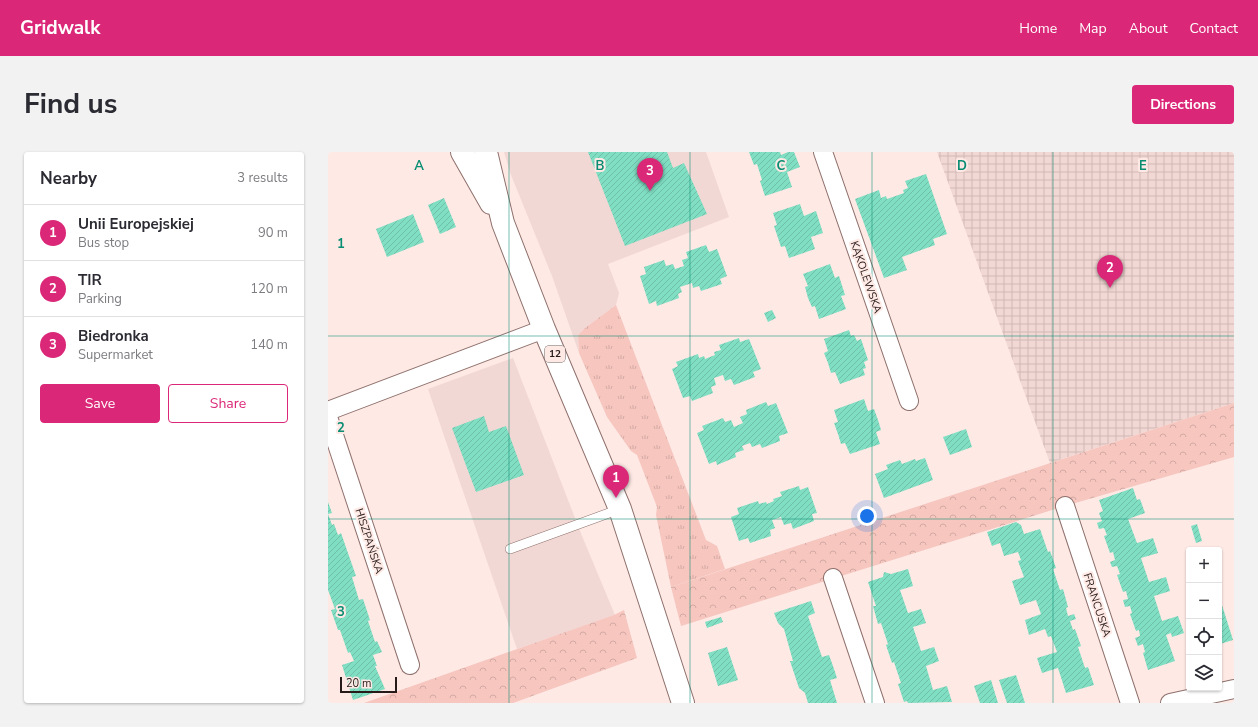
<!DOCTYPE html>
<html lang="en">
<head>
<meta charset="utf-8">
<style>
	body { margin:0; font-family:"Nunito Sans",sans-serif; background:#f2f2f3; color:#2b2b33 }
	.controls { position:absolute; right:12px; bottom:12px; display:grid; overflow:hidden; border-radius:4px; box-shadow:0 1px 3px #0004 }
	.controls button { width:36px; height:36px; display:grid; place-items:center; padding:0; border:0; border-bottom:1px solid #e1e1e2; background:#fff; color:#2b2b33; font:20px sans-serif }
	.scale { position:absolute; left:12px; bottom:10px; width:57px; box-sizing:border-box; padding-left:4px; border:2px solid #271b1a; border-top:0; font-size:11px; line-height:14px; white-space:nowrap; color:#271b1a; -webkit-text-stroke:3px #fee9e5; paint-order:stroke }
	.you { position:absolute; left:539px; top:364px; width:14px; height:14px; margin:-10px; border:3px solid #fff; border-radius:50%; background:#1a73e8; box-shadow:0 0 0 6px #1a73e833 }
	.badge { display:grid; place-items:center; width:26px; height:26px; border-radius:50%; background:#db2777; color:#fff; font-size:13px; font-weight:700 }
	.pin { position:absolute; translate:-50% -33px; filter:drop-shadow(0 1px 2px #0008) }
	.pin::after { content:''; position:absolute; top:21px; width:14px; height:12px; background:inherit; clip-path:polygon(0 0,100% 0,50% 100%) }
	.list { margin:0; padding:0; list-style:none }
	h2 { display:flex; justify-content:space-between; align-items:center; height:52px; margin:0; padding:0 16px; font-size:17px }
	h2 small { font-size:13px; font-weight:400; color:#7c7c81 }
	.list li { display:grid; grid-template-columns:26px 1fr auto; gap:12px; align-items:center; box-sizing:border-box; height:56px; padding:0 16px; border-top:1px solid #e1e1e2 }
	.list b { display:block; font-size:15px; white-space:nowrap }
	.list p { margin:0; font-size:13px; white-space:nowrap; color:#7c7c81 }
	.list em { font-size:13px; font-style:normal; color:#7c7c81 }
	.actions { display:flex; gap:8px; padding:12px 16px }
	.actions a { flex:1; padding:9px 0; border:1px solid #db2777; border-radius:4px; text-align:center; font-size:14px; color:#db2777 }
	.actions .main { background:#db2777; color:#fff }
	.icon { flex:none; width:22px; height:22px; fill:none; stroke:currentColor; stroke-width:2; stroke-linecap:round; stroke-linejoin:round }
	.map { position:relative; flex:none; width:906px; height:551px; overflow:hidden; border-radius:4px }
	header { display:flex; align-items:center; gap:24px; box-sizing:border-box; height:56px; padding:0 20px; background:#db2777; color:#fff }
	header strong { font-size:19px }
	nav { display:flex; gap:22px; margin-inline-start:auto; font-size:14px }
	.intro { display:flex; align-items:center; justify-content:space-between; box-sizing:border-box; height:96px; padding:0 24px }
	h1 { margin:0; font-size:28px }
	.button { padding:10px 18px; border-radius:4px; background:#db2777; color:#fff; font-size:14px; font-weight:700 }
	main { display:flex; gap:24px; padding:0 24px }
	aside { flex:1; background:#fff; border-radius:4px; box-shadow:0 1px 3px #0004 }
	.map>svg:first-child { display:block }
	.built { fill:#f2d8d4 }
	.industrial { fill:url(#industrial-grid) }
	.grass { fill:url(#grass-tufts) }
	.park { fill:url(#park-crowns) }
	.building { fill:url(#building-hatch) }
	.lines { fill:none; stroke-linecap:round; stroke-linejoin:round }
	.service-casing { stroke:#8e706c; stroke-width:10 }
	.minor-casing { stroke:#8e706c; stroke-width:20 }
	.primary-casing { stroke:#8e706c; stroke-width:24 }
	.service { stroke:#fff; stroke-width:9 }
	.minor { stroke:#fff; stroke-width:18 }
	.primary { stroke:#fff; stroke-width:22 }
	.grid { fill:none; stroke:#0a8d73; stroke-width:1; stroke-opacity:0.55 }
	.labels { text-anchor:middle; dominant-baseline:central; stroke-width:4; stroke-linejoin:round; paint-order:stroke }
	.shield { fill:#fee9e5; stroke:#685957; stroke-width:1 }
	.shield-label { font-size:10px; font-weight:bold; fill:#271b1a }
	.street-label { font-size:11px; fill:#271b1a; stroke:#fee9e5 }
	.grid-label { font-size:13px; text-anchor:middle; font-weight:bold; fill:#0a8d73; stroke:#fee9e5; stroke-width:4; stroke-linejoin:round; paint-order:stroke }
</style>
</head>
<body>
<header>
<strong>Gridwalk</strong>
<nav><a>Home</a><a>Map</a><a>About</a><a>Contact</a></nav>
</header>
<div class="intro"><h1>Find us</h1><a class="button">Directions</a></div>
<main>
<aside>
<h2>Nearby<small>3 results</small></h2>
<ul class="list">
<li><span class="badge">1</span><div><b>Unii Europejskiej</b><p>Bus stop</p></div><em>90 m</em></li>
<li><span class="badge">2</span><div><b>TIR</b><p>Parking</p></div><em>120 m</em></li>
<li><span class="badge">3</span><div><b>Biedronka</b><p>Supermarket</p></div><em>140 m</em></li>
</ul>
<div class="actions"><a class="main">Save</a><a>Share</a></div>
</aside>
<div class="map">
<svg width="906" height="551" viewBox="0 0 906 551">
	<defs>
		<pattern id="industrial-grid" width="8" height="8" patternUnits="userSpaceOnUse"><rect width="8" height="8" fill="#f2d8d4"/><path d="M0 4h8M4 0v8" fill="none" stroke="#d0b9b5"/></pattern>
		<pattern id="grass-tufts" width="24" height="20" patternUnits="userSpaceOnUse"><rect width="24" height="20" fill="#f6c6bf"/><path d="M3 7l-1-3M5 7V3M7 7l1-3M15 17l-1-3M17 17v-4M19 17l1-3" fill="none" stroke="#d3aaa4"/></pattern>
		<pattern id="park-crowns" width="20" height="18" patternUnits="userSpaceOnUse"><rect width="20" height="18" fill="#f6c6bf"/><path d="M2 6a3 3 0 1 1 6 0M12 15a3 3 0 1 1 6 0" fill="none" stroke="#d3aaa4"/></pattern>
		<pattern id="building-hatch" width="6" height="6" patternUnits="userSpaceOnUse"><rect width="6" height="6" fill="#80dec3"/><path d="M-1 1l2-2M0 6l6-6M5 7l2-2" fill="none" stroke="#6fbea7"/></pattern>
	</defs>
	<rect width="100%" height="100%" fill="#fee9e5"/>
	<g class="built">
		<polygon points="176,0 378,0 401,65 280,112 291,141 288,153 257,176 250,183 251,201 224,124 183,23"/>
		<polygon points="185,206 254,384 287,463 189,497 100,237"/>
	</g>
	<polygon class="industrial" points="609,0 906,0 906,251 722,311"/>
	<polygon class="grass" points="288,153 378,388 389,394 397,417 343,435 328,363 329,355 309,303 303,299 279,265 251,201 250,183 257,176"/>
	<g class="park">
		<polygon points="906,251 906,305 737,354 353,474 343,435"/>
		<polygon points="296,458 309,506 185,551 36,551 286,463"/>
	</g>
	<g class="building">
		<polygon points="260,0 339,0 345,16 356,11 379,62 297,94"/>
		<polygon points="421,0 452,0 453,3 460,0 466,0 472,15 459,20 464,35 437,44 432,29 434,28 429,12 426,13"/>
		<polygon points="598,22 619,82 605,87 607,93 574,105 579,118 556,126 527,47 551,38 553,46 558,44 559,47 576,41 575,38 580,36 577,29"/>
		<polygon points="116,46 128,75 112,82 100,53"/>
		<polygon points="472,52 476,64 488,59 495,81 483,85 487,97 461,106 457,94 453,95 446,74 449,73 445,61"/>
		<polygon points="85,62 96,90 59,105 48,77"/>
		<polygon points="378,93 381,100 389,97 399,124 392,127 394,132 373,139 371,134 365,136 364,131 352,135 354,140 350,142 351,146 329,154 328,149 321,152 312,124 318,122 316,115 336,108 338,114 345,112 347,117 356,114 354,108 360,106 358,100"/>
		<polygon points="502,112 507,126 511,124 517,143 513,144 518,157 491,167 487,154 484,155 480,146 477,135 480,134 475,122"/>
		<polygon points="444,158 448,166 440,170 436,161"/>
		<polygon points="521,178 523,184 526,183 529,189 533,187 540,208 536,210 538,216 535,217 537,223 512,232 507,220 503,221 500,211 496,201 500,199 496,187"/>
		<polygon points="411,186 412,190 421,187 433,217 425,220 427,225 406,233 403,227 397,229 395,223 386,226 388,233 383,235 385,241 364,249 362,244 355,246 344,217 350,214 348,210 370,202 371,206 376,204 377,207 387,203 386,200 393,198 391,193"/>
		<polygon points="536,247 540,259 546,257 550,268 553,278 548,280 552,292 522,302 517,291 513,292 510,282 506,271 510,270 506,258"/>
		<polygon points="438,250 440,254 448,251 460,281 451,284 452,289 434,296 432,292 424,295 422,291 414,294 416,298 407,301 408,305 389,313 388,309 381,312 369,281 376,278 374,274 395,266 397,270 403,268 406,275 415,271 412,265 419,262 418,258"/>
		<polygon points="156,264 161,280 178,274 196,323 148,340 124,276"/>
		<polygon points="638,277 644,295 622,303 615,285"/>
		<polygon points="597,306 605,328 556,346 547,322 560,317 558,313 572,308 574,312 587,307 588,309"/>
		<polygon points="471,334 472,338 480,335 489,361 484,362 486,369 465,377 463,371 456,373 453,365 444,368 447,376 442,378 443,384 422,391 420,386 411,389 403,365 411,362 409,356 430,349 431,352 438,350 439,352 446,349 445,347 454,344 452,340"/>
		<polygon points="805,336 809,348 812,347 817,361 800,367 809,391 825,386 830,401 813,406 821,430 838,425 842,439 826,444 834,469 850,464 856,481 844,485 843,481 838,483 847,509 820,518 815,501 817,500 815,492 810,494 807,486 812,484 811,478 808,479 802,462 804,461 802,454 797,455 795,448 800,447 798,439 795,440 789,423 792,422 789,414 784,415 782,410 787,408 785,400 782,401 776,384 779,383 776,376 771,377 769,371 774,369 771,361 775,359 771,348"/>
		<polygon points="0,350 4,361 0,362 4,373 6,372 10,383 13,381 28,424 24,425 31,448 35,447 42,468 40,469 47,490 49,489 54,500 45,503 49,514 47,514 57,537 25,548 14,513 26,509 22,500 20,501 12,478 10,478 3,458 7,457 0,438"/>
		<polygon points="688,370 693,373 696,382 712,377 720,400 722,399 728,416 725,417 732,438 735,437 740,455 738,456 740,464 746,462 748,467 742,469 745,478 747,477 753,494 750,495 757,516 760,515 766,533 738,541 730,516 714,521 709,506 729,500 723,484 720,485 717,477 701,483 697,468 713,462 708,448 692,453 684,429 696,425 690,409 693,408 690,400 676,404 672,391 664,394 659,380"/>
		<polygon points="869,372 874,389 868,391 863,374"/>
		<polygon points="580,417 585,434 572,438 580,461 593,457 598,471 585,475 593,499 606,495 611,509 598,514 605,538 619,534 624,550 580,551 579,549 576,550 570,532 573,531 566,510 564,511 558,493 560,492 553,471 550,472 545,454 548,454 540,430 555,425 556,420 563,422"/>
		<polygon points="483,449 487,461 480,464 494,505 501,503 505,514 509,526 502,528 509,551 480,551 477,541 471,536 462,509 465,509 456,477 450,471 446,461"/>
		<polygon points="891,450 893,450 905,488 892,492"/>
		<polygon points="393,465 395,470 379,476 377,470"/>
		<polygon points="399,495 410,528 390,534 380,501"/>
		<polygon points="688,523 697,551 679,551 671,528"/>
		<polygon points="663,528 670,551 652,551 646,534"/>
	</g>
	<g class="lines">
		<g class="service-casing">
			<polyline id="service" points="182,397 292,357"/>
		</g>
		<g class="minor-casing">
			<g id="minor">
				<polyline points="495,0 581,249"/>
				<polyline points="0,259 216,177"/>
				<polyline points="0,265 82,513"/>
				<polyline points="737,354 802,551"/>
				<polyline points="505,426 547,551"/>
				<polyline points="842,551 906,537"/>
			</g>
		</g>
		<g class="primary-casing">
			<g id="primary">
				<polyline points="134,0 163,51"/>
				<polyline points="158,0 175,71 216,177 292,357 355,551"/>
			</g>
		</g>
		<use href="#service" class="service"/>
		<use href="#minor" class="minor"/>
		<use href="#primary" class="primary"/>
	</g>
	<path class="grid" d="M181 0V551M362 0V551M544 0V551M725 0V551M0 184H906M0 367H906"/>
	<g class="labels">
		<rect class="shield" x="217" y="194" width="20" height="16" rx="3"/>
		<g class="shield-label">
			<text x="227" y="202">12</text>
		</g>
		<g class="street-label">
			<text transform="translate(538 125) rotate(71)">KĄKOLEWSKA</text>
			<text transform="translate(41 389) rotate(72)">HISZPAŃSKA</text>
			<text transform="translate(769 453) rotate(72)">FRANCUSKA</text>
		</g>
	</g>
	<g class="grid-label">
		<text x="91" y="18">A</text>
		<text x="272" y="18">B</text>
		<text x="453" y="18">C</text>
		<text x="634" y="18">D</text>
		<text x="815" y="18">E</text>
		<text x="13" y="96">1</text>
		<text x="13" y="280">2</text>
		<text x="13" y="464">3</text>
	</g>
</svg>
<div class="controls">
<button>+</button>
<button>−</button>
<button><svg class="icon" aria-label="locate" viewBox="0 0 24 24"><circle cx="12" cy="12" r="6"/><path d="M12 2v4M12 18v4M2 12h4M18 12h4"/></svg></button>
<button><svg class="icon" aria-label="layers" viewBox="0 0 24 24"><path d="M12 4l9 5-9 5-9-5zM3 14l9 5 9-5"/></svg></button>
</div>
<div class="scale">20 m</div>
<div class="you"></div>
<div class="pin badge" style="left:288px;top:346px">1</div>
<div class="pin badge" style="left:782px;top:136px">2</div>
<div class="pin badge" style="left:322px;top:39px">3</div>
</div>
</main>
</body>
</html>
